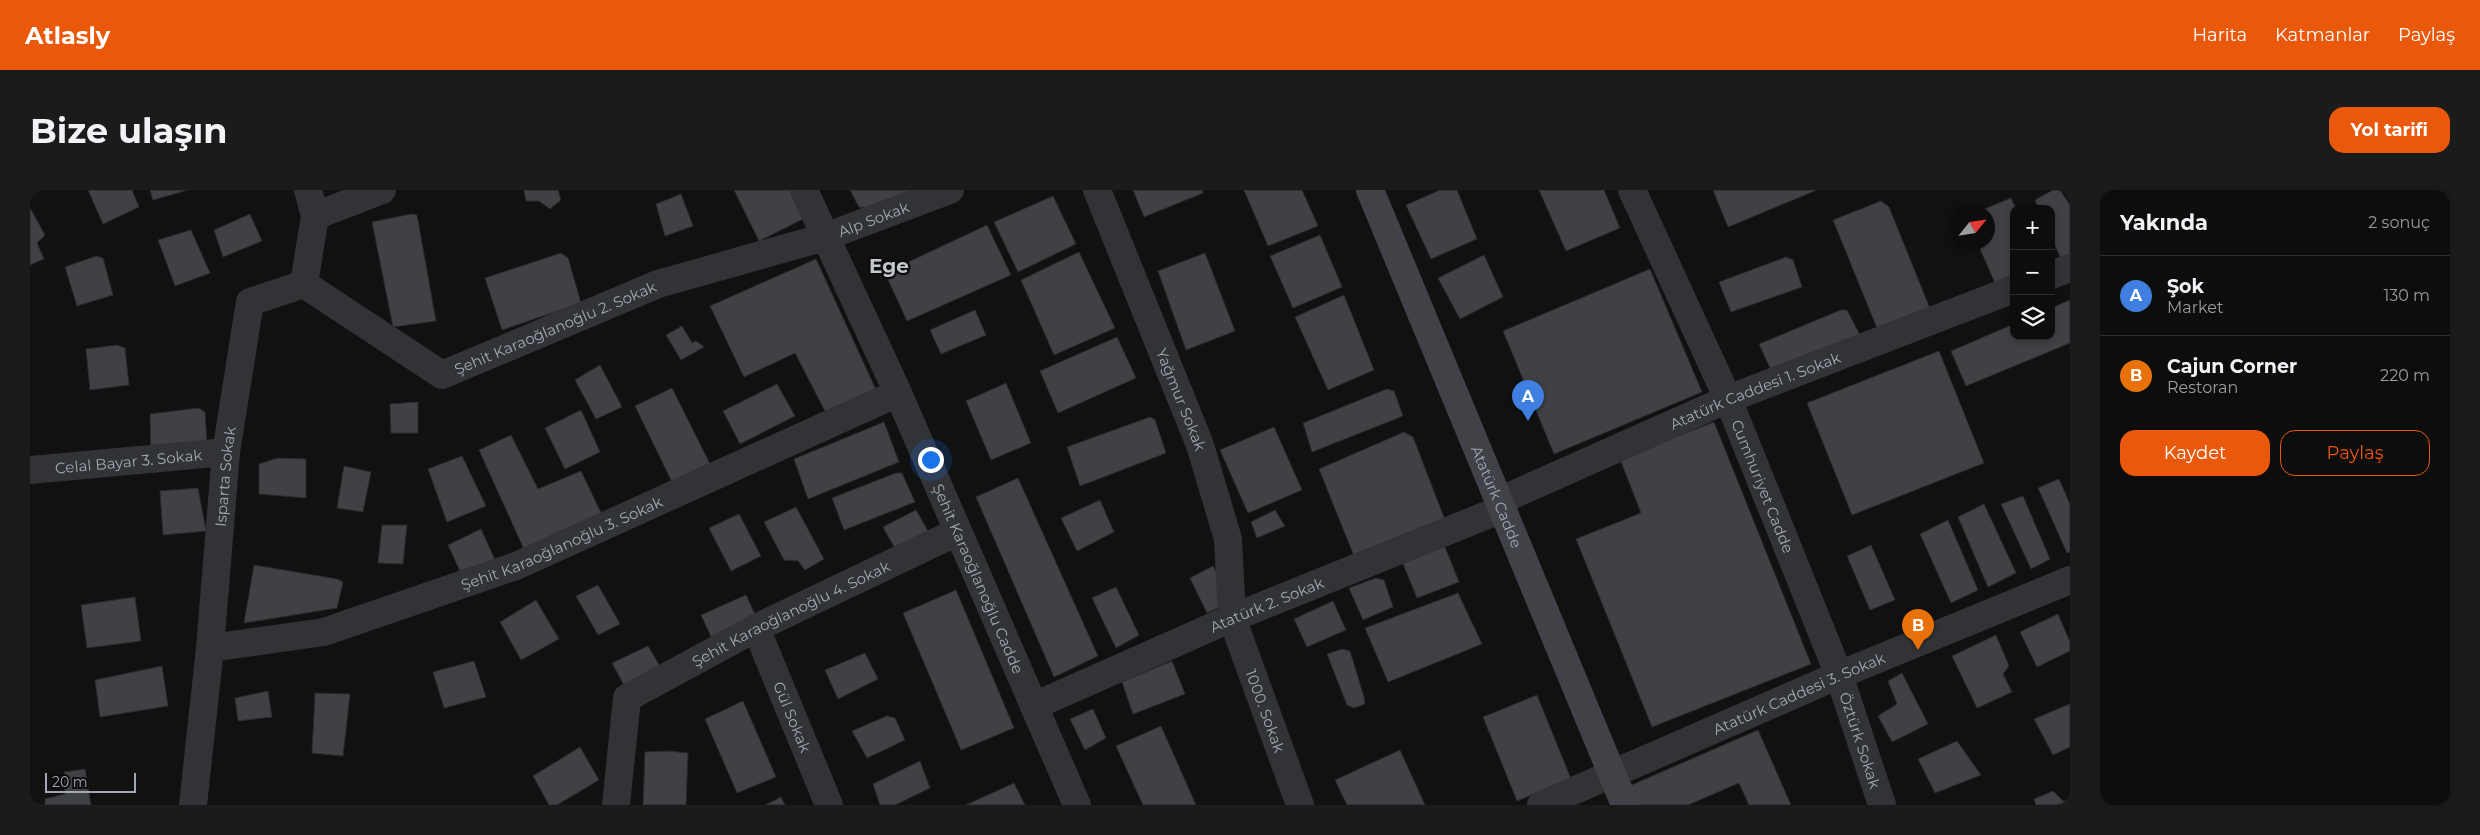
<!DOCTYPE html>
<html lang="tr">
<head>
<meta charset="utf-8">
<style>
	body { margin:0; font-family:Montserrat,sans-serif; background:#1b1b1c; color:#f1f3f6 }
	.controls { position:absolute; right:15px; top:15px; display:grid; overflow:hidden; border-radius:10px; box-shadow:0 2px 8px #0003 }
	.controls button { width:45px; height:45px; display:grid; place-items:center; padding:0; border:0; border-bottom:1px solid #2d2d2e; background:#0d0d0e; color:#f1f3f6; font:25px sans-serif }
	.compass { position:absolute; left:1920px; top:15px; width:45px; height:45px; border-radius:50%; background:#0d0d0e; box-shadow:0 2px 8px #0003; rotate:60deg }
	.scale { position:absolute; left:15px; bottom:12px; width:91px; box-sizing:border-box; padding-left:5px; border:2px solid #a2a8b3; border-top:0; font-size:14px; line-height:18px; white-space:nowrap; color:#a2a8b3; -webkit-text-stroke:4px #0c0c0d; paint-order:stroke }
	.you { position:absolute; left:900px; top:269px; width:18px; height:18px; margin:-12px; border:4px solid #fff; border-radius:50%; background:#1a73e8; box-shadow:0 0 0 8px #1a73e833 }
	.badge { display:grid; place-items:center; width:32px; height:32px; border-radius:50%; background:#ea580c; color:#fff; font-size:16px; font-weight:700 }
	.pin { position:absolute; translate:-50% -41px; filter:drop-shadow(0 1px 2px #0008) }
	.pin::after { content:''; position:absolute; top:26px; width:18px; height:15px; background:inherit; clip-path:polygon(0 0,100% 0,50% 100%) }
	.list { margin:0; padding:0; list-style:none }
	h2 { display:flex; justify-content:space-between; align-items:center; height:65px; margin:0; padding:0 20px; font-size:21px }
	h2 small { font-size:16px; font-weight:400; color:#9a9c9e }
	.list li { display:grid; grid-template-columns:32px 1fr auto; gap:15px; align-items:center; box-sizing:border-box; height:80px; padding:0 20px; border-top:1px solid #2d2d2e }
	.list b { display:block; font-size:19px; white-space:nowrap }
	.list p { margin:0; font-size:16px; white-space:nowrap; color:#9a9c9e }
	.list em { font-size:16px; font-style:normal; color:#9a9c9e }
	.actions { display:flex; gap:10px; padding:15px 20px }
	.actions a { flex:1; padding:11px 0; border:1px solid #ea580c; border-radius:15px; text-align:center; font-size:18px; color:#ea580c }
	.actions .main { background:#ea580c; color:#fff }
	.icon { flex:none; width:28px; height:28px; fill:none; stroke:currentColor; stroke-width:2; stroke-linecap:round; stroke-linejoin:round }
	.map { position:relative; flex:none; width:2040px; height:615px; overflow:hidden; border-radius:15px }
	header { display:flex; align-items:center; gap:30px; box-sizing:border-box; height:70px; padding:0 25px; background:#ea580c; color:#fff }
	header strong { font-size:24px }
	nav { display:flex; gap:28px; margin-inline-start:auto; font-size:18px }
	.intro { display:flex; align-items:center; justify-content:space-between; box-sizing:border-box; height:120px; padding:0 30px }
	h1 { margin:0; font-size:35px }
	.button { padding:12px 22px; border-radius:15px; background:#ea580c; color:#fff; font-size:18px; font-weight:700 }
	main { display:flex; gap:30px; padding:0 30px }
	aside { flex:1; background:#0d0d0e; border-radius:15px; box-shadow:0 2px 8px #0003 }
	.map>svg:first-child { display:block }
	.building { fill:#404145; stroke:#2b2b2e }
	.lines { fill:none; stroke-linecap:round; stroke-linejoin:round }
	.minor { stroke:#323337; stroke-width:28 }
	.secondary { stroke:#404247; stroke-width:28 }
	.labels { text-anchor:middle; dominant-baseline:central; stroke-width:4.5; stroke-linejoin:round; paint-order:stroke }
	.street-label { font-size:15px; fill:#a2a8b3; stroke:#0c0c0d }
	.district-label { font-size:20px; font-weight:bold; fill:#c3c6cf; stroke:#0c0c0d }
</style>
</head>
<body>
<header>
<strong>Atlasly</strong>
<nav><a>Harita</a><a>Katmanlar</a><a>Paylaş</a></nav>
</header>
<div class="intro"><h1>Bize ulaşın</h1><a class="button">Yol tarifi</a></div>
<main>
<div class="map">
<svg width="2040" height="615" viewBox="0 0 2040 615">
	<rect width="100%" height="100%" fill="#111112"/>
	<g class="building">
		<polygon points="58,0 102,0 109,17 73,34"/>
		<polygon points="120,0 158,0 123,10"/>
		<polygon points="494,0 528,0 531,10 520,19 509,11 496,11"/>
		<polygon points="704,0 760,0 773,29 729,51"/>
		<polygon points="820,0 901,0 853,21 829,17"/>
		<polygon points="1103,0 1172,0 1173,3 1114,27"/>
		<polygon points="1214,0 1272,0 1288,36 1238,56"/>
		<polygon points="1410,0 1427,0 1447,49 1401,69 1376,15"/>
		<polygon points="1509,0 1574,0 1590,38 1536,61"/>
		<polygon points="1683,0 1787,0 1698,37"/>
		<polygon points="2023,0 2030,0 2040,15 2040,70 2033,73 2021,47 2021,19 2009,19 2005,10"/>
		<polygon points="651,4 663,36 635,46 626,14"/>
		<polygon points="1023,6 1046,54 988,82 964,32"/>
		<polygon points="1981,8 1986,19 1984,19 1984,84 1965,93 1947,52 1958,52 1958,22 1947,22"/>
		<polygon points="1851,11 1859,17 1903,126 1851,148 1803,30"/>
		<polygon points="0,18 15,45 7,53 14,69 0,75"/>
		<polygon points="220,24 232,51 193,67 184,40"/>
		<polygon points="381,24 387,25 406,131 363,137 342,32"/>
		<polygon points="957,35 981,85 877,131 855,83"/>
		<polygon points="161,40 180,83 145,96 128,50"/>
		<polygon points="1290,45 1312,97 1263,118 1240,66"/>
		<polygon points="1049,62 1085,138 1024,165 991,90"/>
		<polygon points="531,63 538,68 551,113 472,140 455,88"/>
		<polygon points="1175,63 1205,141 1156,160 1128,81"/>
		<polygon points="1454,65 1473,107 1430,129 1408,88"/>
		<polygon points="66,66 73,68 83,105 47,116 35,77"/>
		<polygon points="1756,67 1763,70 1772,97 1701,122 1689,92"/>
		<polygon points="786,69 847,202 797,225 765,163 714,187 680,116"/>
		<polygon points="1620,79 1672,202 1524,264 1473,141"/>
		<polygon points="1314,105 1344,180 1298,200 1265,127"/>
		<polygon points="2040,110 2040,153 1936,196 1921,161 1984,134 1984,146 2021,146 2021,118"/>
		<polygon points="945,120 956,145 911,164 900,140"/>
		<polygon points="1811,120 1817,120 1833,151 1745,189 1729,154"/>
		<polygon points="652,136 662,153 666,151 674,157 651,170 636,145"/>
		<polygon points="1087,147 1106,188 1028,223 1010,181"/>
		<polygon points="87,155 95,158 99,195 60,200 56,159"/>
		<polygon points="1909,161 1954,273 1822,325 1777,213"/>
		<polygon points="570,175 592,217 566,229 545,190"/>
		<polygon points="976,193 1001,253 961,270 936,211"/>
		<polygon points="747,194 765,226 710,254 693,221"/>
		<polygon points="642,198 680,274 642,292 605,216"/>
		<polygon points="1357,199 1364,201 1373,226 1282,262 1273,233"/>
		<polygon points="388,212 388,243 361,243 360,214"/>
		<polygon points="169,218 175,222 177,256 121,260 120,224"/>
		<polygon points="551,220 570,262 535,279 515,238"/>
		<polygon points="1120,227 1125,230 1136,263 1050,296 1037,257"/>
		<polygon points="854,232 869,272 778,309 764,269"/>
		<polygon points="1684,232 1781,474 1622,537 1546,349 1611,323 1590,269"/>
		<polygon points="1244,237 1272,300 1218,323 1190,260"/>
		<polygon points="1374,242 1383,247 1415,330 1324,366 1289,279"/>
		<polygon points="481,245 508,299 551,281 575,331 498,368 449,260"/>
		<polygon points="432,266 456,316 417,332 398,279"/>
		<polygon points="248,268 276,269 276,308 229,304 229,274"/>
		<polygon points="314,276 341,282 333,322 307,318"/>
		<polygon points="866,283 872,283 885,312 814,340 802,308"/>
		<polygon points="988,288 1068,466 1024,487 946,307"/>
		<polygon points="2029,289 2040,314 2040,362 2037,363 2008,298"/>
		<polygon points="168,298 176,341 133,345 130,301"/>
		<polygon points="1993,306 2020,369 2001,379 1971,314"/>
		<polygon points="1070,310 1084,342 1047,361 1031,328"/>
		<polygon points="1954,314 1986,383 1958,397 1928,327"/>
		<polygon points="766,317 794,369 775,380 768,371 754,370 734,332"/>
		<polygon points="886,320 902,348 868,364 853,337"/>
		<polygon points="1245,320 1255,336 1227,348 1221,332"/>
		<polygon points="709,324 731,366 701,381 679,338"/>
		<polygon points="1918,330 1948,400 1921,413 1890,344"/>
		<polygon points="352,335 377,335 373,374 348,373"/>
		<polygon points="451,339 469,379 435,392 418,355"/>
		<polygon points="1413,352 1429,392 1387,408 1372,371"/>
		<polygon points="1841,355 1865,410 1840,420 1817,366"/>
		<polygon points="224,375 307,389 313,392 307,418 214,433"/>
		<polygon points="1183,376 1201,412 1177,423 1160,388"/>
		<polygon points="1346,388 1354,390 1363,417 1333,430 1319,398"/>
		<polygon points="568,395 590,434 568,445 546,406"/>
		<polygon points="1086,397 1109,445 1086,458 1062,408"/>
		<polygon points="926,400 984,538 931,560 873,423"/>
		<polygon points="1428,403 1452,454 1358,492 1335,438"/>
		<polygon points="716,405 729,433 685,455 671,425"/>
		<polygon points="105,407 111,451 57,458 51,415"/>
		<polygon points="506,410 529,449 491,470 470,432"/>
		<polygon points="1303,411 1316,440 1277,457 1264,429"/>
		<polygon points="2028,424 2040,452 2040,461 2007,477 1990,442"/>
		<polygon points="1966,445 1979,476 1973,484 1982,502 1947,518 1922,466"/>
		<polygon points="618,456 631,478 594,495 582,473"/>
		<polygon points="1312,459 1320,461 1334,507 1335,514 1324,518 1317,515 1297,464"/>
		<polygon points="835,463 848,489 808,509 795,480"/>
		<polygon points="444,471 456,507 414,518 403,482"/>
		<polygon points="1142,471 1155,504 1103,524 1092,492"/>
		<polygon points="132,476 138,516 70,527 65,490"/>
		<polygon points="1872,483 1898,534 1862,552 1848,526 1867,514 1858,491"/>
		<polygon points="238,501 242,527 208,531 205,508"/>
		<polygon points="285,503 320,504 313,566 282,563"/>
		<polygon points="1507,505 1541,589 1487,611 1453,527"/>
		<polygon points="713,511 746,587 707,603 675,529"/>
		<polygon points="2040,514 2040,557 2023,565 2004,529"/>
		<polygon points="1063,519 1076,548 1055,560 1040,529"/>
		<polygon points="857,526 865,528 875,550 837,568 822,541"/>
		<polygon points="1131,536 1166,615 1113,615 1086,556"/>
		<polygon points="1728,540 1761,615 1719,615 1709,593 1658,615 1605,615 1597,597"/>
		<polygon points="1927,551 1951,585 1905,603 1888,569"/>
		<polygon points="550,557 569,590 527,615 519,615 503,586"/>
		<polygon points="1370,560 1395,615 1317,615 1305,590"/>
		<polygon points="638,561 658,563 656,615 613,615 615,562"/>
		<polygon points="890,571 900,598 865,615 850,615 843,594"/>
		<polygon points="55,579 61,615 15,615 15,609 35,604 34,582"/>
		<polygon points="984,593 995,615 936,615"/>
		<polygon points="2023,601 2033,611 2040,609 2040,615 2006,615 2004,609"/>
		<polygon points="751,607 755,615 735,615"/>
	</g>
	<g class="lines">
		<g class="minor">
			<path id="s1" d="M774 0 868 203 1047 615"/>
			<path id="s2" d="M1067 0 1170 255 1198 349 1202 428 1270 615"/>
			<path id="s3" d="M1602 0 1698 209 1809 485 1852 615"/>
			<polyline points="285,26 352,0"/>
			<polyline points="2021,85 2040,78"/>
			<path id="s4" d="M274 94 412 185 628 94 795 47 920 0"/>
			<path id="s5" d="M0 280 196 262"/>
			<path id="s6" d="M1469 311 1698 209 1984 99"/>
			<path id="s7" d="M726 438 799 615"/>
			<path id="s8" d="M180 458 294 442 486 376 868 203"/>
			<path id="s9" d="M1004 516 1202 428 1472 319"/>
			<path id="s10" d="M163 615 180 458 196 262 220 112 274 94 285 26 278 0"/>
			<path id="s11" d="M586 615 597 508 726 438 927 342"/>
			<path id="s12" d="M1511 615 1809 485 2040 390"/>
		</g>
		<path class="secondary" id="s13" d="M1340 0 1595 615"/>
	</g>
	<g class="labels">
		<g class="street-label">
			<text stroke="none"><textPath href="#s4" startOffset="625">Alp Sokak</textPath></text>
			<text stroke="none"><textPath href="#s4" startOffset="288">Şehit Karaoğlanoğlu 2. Sokak</textPath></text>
			<text stroke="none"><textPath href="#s6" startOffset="279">Atatürk Caddesi 1. Sokak</textPath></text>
			<text stroke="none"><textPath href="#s2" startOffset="226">Yağmur Sokak</textPath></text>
			<text stroke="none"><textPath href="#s5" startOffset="99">Celal Bayar 3. Sokak</textPath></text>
			<text stroke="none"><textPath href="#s10" startOffset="330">Isparta Sokak</textPath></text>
			<text stroke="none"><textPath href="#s3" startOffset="324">Cumhuriyet Cadde</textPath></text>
			<text stroke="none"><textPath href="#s13" startOffset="332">Atatürk Cadde</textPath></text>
			<text stroke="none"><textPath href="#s8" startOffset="369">Şehit Karaoğlanoğlu 3. Sokak</textPath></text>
			<text stroke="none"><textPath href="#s1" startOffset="426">Şehit Karaoğlanoğlu Cadde</textPath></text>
			<text stroke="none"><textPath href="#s9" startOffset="254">Atatürk 2. Sokak</textPath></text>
			<text stroke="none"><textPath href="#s11" startOffset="292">Şehit Karaoğlanoğlu 4. Sokak</textPath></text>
			<text stroke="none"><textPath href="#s12" startOffset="281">Atatürk Caddesi 3. Sokak</textPath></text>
			<text stroke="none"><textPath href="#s2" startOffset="551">1000. Sokak</textPath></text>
			<text stroke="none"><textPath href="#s7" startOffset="96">Gül Sokak</textPath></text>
			<text stroke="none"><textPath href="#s3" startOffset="596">Öztürk Sokak</textPath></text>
		</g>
		<g class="district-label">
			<text x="859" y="76">Ege</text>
		</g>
	</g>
</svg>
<div class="controls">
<button>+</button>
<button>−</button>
<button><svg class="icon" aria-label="layers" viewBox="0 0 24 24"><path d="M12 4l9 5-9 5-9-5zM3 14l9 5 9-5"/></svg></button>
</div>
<svg class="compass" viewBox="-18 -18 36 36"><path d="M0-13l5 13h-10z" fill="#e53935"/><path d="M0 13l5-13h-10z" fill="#9a9c9e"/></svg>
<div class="scale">20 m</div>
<div class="you"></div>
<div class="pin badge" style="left:1498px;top:231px;background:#3f7fe0">A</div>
<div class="pin badge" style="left:1888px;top:460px;background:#e8710a">B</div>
</div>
<aside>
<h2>Yakında<small>2 sonuç</small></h2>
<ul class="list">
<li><span class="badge" style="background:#3f7fe0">A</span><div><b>Şok</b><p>Market</p></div><em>130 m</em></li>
<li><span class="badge" style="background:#e8710a">B</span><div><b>Cajun Corner</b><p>Restoran</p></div><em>220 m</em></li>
</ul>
<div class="actions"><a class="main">Kaydet</a><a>Paylaş</a></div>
</aside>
</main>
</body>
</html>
